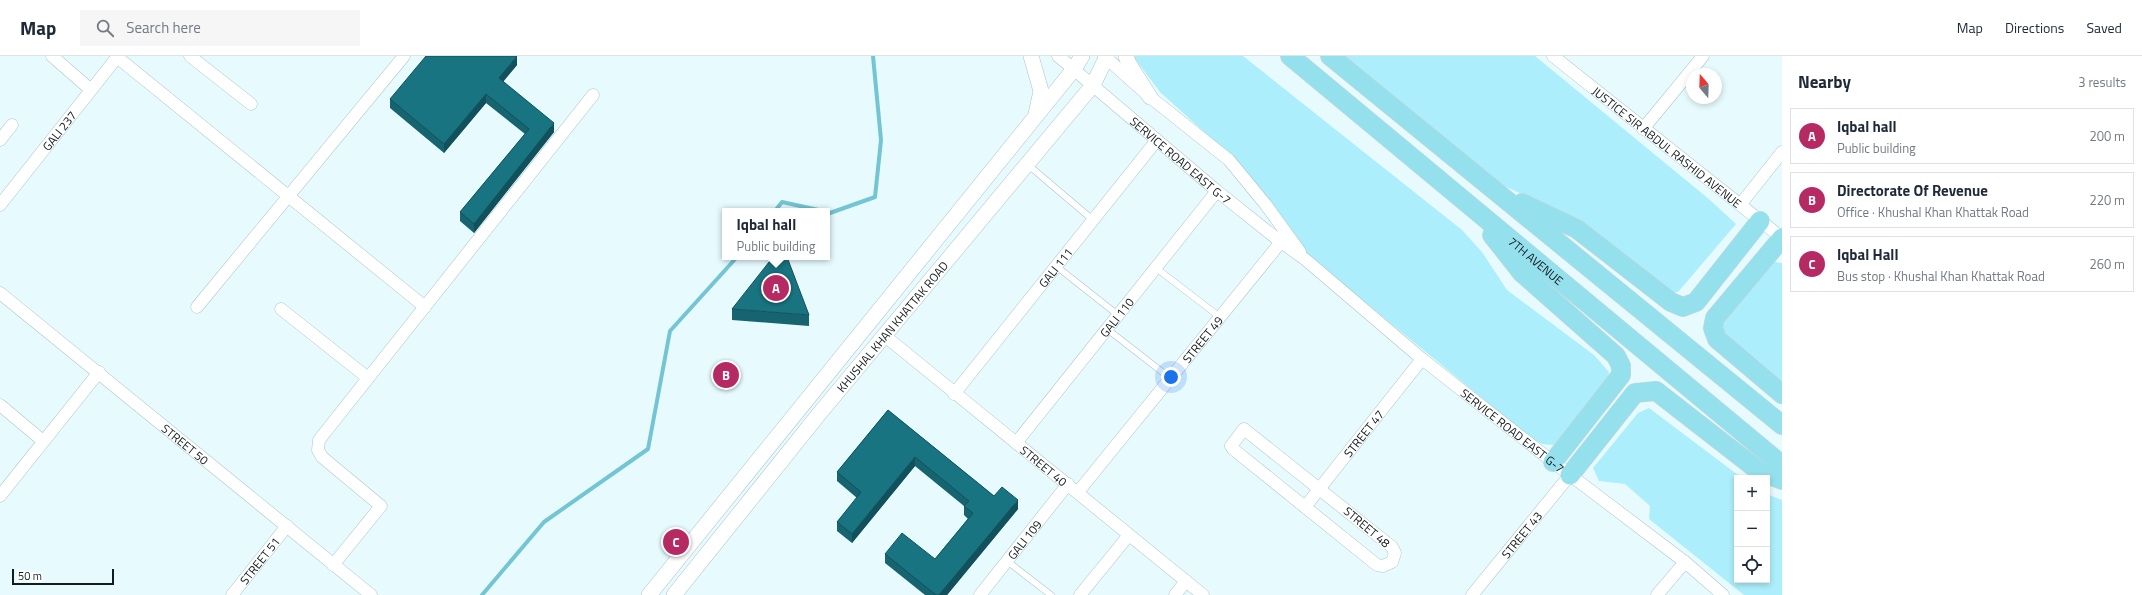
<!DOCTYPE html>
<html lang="en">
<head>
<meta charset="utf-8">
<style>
	body { margin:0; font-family:"Titillium Web",sans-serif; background:#f6f6f7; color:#1f2937 }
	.controls { position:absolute; right:12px; bottom:12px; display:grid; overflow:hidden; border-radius:0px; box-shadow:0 2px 6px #0003 }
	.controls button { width:36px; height:36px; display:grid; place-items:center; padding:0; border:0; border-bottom:1px solid #e0e1e3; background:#fff; color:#1f2937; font:20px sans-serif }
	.compass { position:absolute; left:1686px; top:12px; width:36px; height:36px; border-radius:50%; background:#fff; box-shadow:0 2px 6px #0003; rotate:341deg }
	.scale { position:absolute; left:12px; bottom:10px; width:102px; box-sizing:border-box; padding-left:4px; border:2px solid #121b1d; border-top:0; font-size:11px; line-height:14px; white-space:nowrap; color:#121b1d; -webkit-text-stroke:3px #fff; paint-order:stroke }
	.you { position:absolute; left:1171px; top:321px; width:14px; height:14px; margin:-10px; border:3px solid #fff; border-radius:50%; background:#1a73e8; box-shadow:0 0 0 6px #1a73e833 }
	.badge { display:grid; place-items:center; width:26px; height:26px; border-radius:50%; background:#b62a64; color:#fff; font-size:13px; font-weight:700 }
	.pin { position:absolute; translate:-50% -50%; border:2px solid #fff; box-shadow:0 1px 4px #0006 }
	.popup { position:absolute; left:722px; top:152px; width:108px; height:52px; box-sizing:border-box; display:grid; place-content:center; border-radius:0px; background:#fff; filter:drop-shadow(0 1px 3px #0005); font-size:13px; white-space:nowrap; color:#747a83 }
	.popup b { font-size:15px; color:#1f2937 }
	.popup::after { content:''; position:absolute; left:50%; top:100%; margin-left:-8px; border:8px solid transparent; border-top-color:#fff }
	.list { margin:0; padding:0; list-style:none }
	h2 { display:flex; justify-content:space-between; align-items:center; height:52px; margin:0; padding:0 16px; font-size:17px }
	h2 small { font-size:13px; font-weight:400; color:#747a83 }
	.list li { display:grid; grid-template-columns:26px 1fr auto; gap:12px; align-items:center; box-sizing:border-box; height:56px; margin:0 8px 8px; padding:0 8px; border:1px solid #e0e1e3; border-radius:0px }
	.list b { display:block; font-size:15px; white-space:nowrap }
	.list p { margin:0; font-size:13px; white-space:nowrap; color:#747a83 }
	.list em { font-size:13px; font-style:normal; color:#747a83 }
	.icon { flex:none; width:22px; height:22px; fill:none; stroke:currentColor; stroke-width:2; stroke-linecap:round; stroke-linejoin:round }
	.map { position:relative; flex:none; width:1782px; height:539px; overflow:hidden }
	header { display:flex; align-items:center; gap:24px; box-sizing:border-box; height:56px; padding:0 20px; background:#fff; border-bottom:1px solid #e0e1e3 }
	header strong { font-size:19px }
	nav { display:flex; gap:22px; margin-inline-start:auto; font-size:14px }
	.search { width:280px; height:36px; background:#f6f6f7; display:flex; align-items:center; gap:10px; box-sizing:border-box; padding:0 14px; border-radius:0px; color:#747a83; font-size:15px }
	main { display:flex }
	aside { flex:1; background:#fff }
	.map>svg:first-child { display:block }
	.green { fill:#aceefb }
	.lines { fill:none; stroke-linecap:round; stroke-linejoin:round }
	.stream { stroke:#74c5d4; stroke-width:4 }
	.service-casing { stroke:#acc4c9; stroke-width:7 }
	.minor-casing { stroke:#acc4c9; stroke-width:13 }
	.tertiary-casing { stroke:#acc4c9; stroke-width:16 }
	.primary-casing { stroke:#d4d6d6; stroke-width:20 }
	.service { stroke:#fff; stroke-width:6 }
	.minor { stroke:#fff; stroke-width:12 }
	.tertiary { stroke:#fff; stroke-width:15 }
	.primary { stroke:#95e0ed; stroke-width:19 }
	.wall { fill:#166470 }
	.shaded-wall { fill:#12515b }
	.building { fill:#197482; stroke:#12515b }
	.labels { text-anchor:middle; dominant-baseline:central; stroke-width:3; stroke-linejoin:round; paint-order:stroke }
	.street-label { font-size:12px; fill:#121b1d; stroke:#fff }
</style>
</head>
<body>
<header>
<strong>Map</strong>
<div class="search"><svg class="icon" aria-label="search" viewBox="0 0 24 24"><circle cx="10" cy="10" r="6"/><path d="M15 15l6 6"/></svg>Search here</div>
<nav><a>Map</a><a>Directions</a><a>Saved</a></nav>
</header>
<main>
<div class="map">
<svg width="1782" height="539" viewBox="0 0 1782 539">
	<rect width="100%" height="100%" fill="#e7fbff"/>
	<g class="green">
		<polygon points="1133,0 1243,0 1462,174 1482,196 1507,234 1594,299 1609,316 1607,327 1560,383 1553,389 1542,388 1531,382 1311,202 1274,153 1225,95 1160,36"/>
		<polygon points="1337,0 1535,0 1710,144 1736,168 1679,235 1669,239 1563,157 1498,127"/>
		<polygon points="1768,205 1782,207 1782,332 1713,272"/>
		<polygon points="1649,352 1742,422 1737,422 1737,524 1767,524 1767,438 1782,444 1782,539 1744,539 1649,463 1650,450 1625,428 1599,425 1593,412 1638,357"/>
	</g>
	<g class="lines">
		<g class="stream">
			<polyline points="775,155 782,146 823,155"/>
			<polyline points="827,156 830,157 875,141 881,84 873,0"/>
			<polyline points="482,539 544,466 648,393 670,275 737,201"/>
		</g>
		<g class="service-casing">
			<g id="service">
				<polyline points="1027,108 1093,164"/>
				<polyline points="1056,210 1118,259"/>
				<polyline points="1156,212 1220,261"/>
				<polyline points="1107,273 1170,322"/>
				<polyline points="1007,505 1051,539"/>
			</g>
		</g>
		<g class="minor-casing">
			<g id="minor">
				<polyline points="52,0 91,34"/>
				<polyline points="190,0 251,48"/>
				<path id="s1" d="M1058 0 1217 135 1281 186 1306 204 1422 303 1553 406 1685 506 1723 539"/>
				<polyline points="1104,0 1150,41 1229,104 1266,149 1300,196"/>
				<path id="s2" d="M1553 0 1782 182"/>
				<polyline points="117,1 425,251"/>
				<polyline points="1643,73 1703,0"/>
				<polyline points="0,84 12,69"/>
				<path id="s3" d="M0 149 118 0"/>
				<polyline points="1740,149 1782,96"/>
				<path id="s4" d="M0 237 371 539"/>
				<polyline points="197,251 404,0"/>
				<polyline points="281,253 368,322"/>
				<path id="s5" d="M885 280 1203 539"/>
				<path id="s6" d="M954 338 1157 84"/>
				<polyline points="0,349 43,385"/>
				<polygon points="1244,373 1392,491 1395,497 1392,506 1383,510 1377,509 1233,393 1231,390"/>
				<path id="s7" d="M1016 387 1217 135"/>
				<path id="s8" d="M1078 436 1281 186"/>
				<polyline points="0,440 99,316"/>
				<path id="s9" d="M1305 451 1422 303"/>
				<polyline points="333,509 381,450 322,401 318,394 319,384 593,39"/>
				<path id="s10" d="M232 539 287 470"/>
				<path id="s11" d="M980 539 1068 428"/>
				<polyline points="1080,539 1129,479"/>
				<polyline points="1175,539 1186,525"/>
				<path id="s12" d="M1472 539 1570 419"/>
				<polyline points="1657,539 1685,506"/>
			</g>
		</g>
		<g class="tertiary-casing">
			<g id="tertiary">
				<polyline points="1031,0 1041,35 1036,58"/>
				<polyline points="1126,0 1129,8 1150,41"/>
				<polyline points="649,539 1074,13 1082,0"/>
				<path id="s13" d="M674 539 819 358 1093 29 1107 0"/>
			</g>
		</g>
		<g class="primary-casing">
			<g id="primary">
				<path id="s14" d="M1290 0 1782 409"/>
				<polyline points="1330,0 1782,369"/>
				<polyline points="1522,147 1577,173 1671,246 1683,251 1696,246 1760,165"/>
				<polyline points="1492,179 1522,217 1616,300 1621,310 1621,319 1553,406"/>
				<polyline points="1782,182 1715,262 1713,272 1717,283 1782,338"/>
				<polyline points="1570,419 1635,337 1656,335 1759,415 1782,424"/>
			</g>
		</g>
		<use href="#service" class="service"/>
		<use href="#minor" class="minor"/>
		<use href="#tertiary" class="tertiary"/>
		<use href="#primary" class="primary"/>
	</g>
	<g class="wall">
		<polygon points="517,9 503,25 554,76 474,177 460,165 460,156 525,78 486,47 444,97 390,52 390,43"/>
		<polygon points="732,253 809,259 809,270 732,264"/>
		<polygon points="888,354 994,440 1018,453 947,539 925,539 885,507 885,498 935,503 968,463 964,459 964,450 915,410 852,487 837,475 837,466 857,442 837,425 837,416"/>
	</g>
	<g class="shaded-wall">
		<polygon points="517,0 517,9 499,31 499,22"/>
		<polygon points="486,38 486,47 444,97 444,88"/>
		<polygon points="554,67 554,76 474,177 474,168"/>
		<polygon points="915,401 915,410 852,487 852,478"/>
		<polygon points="1018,444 1018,453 947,539 939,539"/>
	</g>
	<g class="building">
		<polygon points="426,0 517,0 499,22 554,67 474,168 460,156 529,73 486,38 444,88 390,43"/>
		<polygon points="773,201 787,201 809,259 732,253"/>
		<polygon points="888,354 994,440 1002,431 1018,444 939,539 936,539 885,498 902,477 935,503 973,457 964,450 969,445 915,401 852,478 837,466 861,436 837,416"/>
	</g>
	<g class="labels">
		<g class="street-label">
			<text stroke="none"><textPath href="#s3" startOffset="95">GALI 237</textPath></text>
			<text stroke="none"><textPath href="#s2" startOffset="146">JUSTICE SIR ABDUL RASHID AVENUE</textPath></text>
			<text stroke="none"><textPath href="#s1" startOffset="161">SERVICE ROAD EAST G-7</textPath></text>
			<text stroke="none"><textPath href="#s14" startOffset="320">7TH AVENUE</textPath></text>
			<text stroke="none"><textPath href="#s6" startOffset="162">GALI 111</textPath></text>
			<text stroke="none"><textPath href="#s7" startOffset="161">GALI 110</textPath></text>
			<text stroke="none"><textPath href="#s13" startOffset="346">KHUSHAL KHAN KHATTAK ROAD</textPath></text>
			<text stroke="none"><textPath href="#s8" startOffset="197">STREET 49</textPath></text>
			<text stroke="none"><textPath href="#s1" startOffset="589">SERVICE ROAD EAST G-7</textPath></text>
			<text stroke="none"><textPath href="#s9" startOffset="94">STREET 47</textPath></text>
			<text stroke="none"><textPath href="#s4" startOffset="239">STREET 50</textPath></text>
			<text stroke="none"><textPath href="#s5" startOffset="205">STREET 40</textPath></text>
			<text transform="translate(1367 471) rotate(40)">STREET 48</text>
			<text stroke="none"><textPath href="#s12" startOffset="78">STREET 43</textPath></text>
			<text stroke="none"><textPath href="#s11" startOffset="71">GALI 109</textPath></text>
			<text stroke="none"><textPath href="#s10" startOffset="44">STREET 51</textPath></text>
		</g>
	</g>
</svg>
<div class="controls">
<button>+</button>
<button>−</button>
<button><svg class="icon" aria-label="locate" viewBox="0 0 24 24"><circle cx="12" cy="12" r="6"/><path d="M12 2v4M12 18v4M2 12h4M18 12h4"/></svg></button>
</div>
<svg class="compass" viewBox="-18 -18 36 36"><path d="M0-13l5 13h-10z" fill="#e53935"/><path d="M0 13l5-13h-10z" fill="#747a83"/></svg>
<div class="scale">50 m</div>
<div class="you"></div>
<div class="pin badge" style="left:776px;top:232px">A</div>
<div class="popup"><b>Iqbal hall</b>Public building</div>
<div class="pin badge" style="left:726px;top:319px">B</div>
<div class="pin badge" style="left:676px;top:486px">C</div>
</div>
<aside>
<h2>Nearby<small>3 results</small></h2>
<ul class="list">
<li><span class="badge">A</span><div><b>Iqbal hall</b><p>Public building</p></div><em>200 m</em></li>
<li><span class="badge">B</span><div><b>Directorate Of Revenue</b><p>Office · Khushal Khan Khattak Road</p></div><em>220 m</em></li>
<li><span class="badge">C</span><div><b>Iqbal Hall</b><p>Bus stop · Khushal Khan Khattak Road</p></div><em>260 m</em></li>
</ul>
</aside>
</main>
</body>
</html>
